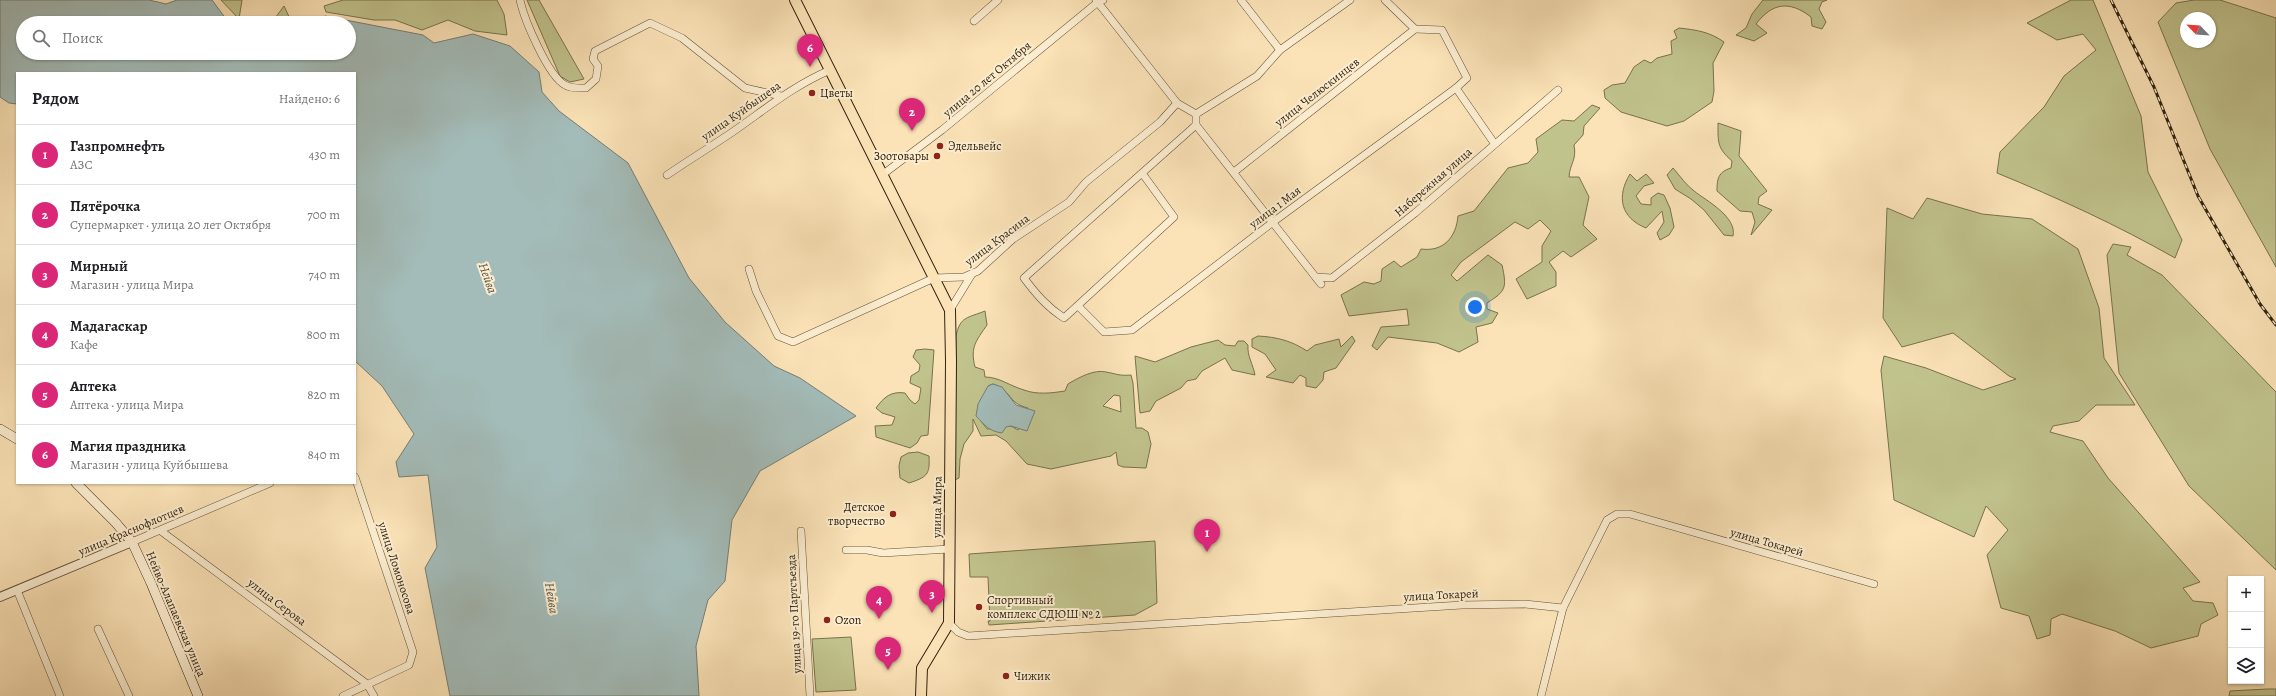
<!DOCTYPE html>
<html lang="ru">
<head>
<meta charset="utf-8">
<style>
	body { margin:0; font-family:Alegreya,serif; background:#f2f2f2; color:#202124 }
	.controls { position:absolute; right:12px; bottom:12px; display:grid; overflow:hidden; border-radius:0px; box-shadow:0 1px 3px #0004 }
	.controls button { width:36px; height:36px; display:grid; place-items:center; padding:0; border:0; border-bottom:1px solid #e0e0e0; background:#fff; color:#202124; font:20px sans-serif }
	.compass { position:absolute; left:2180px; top:12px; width:36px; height:36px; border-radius:50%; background:#fff; box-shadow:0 1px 3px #0004; rotate:295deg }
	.you { position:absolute; left:1475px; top:307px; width:14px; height:14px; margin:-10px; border:3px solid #fff; border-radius:50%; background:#1a73e8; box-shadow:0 0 0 6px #1a73e833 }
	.badge { display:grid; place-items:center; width:26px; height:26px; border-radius:50%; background:#db2777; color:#fff; font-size:13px; font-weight:700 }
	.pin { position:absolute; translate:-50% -33px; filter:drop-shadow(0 1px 2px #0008) }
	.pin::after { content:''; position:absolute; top:21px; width:14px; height:12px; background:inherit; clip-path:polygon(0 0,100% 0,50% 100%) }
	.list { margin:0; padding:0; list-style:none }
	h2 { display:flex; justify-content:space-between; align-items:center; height:52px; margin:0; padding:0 16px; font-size:17px }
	h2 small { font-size:13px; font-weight:400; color:#757577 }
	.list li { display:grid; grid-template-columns:26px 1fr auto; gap:12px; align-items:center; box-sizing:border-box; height:60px; padding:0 16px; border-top:1px solid #e0e0e0 }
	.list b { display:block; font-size:15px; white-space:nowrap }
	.list p { margin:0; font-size:13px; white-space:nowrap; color:#757577 }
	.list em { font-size:13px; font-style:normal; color:#757577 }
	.icon { flex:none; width:22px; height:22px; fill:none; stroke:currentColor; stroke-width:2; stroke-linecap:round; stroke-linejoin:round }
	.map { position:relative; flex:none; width:2276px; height:696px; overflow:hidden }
	.search { position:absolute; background:#fff; box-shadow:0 1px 3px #0004; left:16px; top:16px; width:340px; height:44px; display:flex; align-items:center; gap:10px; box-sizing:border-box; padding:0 14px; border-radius:22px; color:#757577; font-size:15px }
	.panel { position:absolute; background:#fff; box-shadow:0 1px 3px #0004; left:16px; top:72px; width:340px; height:412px; border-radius:0px }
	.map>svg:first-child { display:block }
	.green { fill:#c1c38d; stroke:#79724e; fill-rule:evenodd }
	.water { fill:#a3bcb9; stroke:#757e75 }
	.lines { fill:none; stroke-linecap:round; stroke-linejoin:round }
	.minor-casing { stroke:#645238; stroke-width:8 }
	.tertiary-casing { stroke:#645238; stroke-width:10 }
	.secondary-casing { stroke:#31220e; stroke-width:10 }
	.primary-casing { stroke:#31220e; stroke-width:12 }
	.minor { stroke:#fcedd0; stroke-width:7 }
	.tertiary { stroke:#fcedd0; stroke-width:8 }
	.secondary { stroke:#fcedd0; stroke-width:9 }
	.primary { stroke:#fbe3b7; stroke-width:10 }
	.rail-casing { stroke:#31220e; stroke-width:3 }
	.rail { stroke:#fcedd0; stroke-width:1.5; stroke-dasharray:4.5; stroke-linecap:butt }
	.poi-dot { fill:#8f2418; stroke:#fcedd0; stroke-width:1.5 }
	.labels { text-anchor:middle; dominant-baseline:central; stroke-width:4; stroke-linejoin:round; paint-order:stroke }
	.street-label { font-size:12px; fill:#31220e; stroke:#fcedd0 }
	.poi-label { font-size:12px; fill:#31220e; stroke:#fcedd0; text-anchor:start }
	.water-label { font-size:13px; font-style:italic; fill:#535041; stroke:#fcedd0 }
</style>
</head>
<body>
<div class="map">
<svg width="2276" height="696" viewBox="0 0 2276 696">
	<rect width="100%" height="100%" fill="#fbe3b7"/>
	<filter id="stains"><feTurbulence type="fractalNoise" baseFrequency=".005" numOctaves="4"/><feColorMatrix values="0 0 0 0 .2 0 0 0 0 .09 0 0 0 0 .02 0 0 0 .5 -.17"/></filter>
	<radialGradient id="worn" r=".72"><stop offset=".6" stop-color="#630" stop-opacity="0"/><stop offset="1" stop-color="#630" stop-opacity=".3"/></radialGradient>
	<g class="green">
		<polygon points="221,0 242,0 239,19"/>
		<polygon points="343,0 497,0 504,14 507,35 475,31 448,20 422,30 395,20 374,20 326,12 324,6"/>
		<polygon points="527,0 539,0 584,79 570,82 560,76"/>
		<path d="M1763 0H1827L1822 2 1819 9 1826 22 1822 29 1812 26 1811 17C1789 0 1772 3 1756 24L1767 33 1754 41 1736 35 1746 28 1752 14Z"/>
		<path d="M2071 0H2093L2141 116 2148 172 2182 240 2175 258C2117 225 2058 198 1997 173L2000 152 2044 107 2064 76 2096 50 2083 34 2057 40 2027 23Z"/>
		<path d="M2194 0H2220L2276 18V267L2210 149 2158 22 2176 3ZM2186 18H2210V42H2186Z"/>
		<polygon points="284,6 292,23 273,23 273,21"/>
		<path d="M1679 28C1697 30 1710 32 1724 42L1713 63 1714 91 1712 102 1684 121 1667 126 1621 112 1605 98 1604 90 1612 85 1625 83 1634 67 1644 60 1651 63 1657 58 1672 54 1671 41 1677 38 1674 31Z"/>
		<path d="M1592 105 1600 108 1584 126 1583 135 1574 145C1577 160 1570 163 1569 177H1579L1589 197 1583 225 1597 239 1571 257 1563 251 1549 262 1556 272V286L1527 299 1516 279 1542 262V246L1551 231 1540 220 1528 229 1515 222 1461 262 1451 275 1457 281 1488 255 1502 265C1507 288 1506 291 1487 303V309L1498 313 1492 323 1476 327 1478 342 1459 352 1437 343 1388 337 1377 350 1372 346 1381 327 1409 325 1407 309 1349 316 1341 295 1364 282 1374 284 1381 281 1382 269 1394 261 1401 267 1417 257 1421 249C1443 252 1456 238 1458 216L1474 211 1508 168 1528 163 1538 152 1536 139 1562 120 1574 121Z"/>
		<path d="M1718 123 1741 131 1739 156 1767 191 1759 197 1758 204 1772 210 1751 235 1755 222 1752 212 1740 211 1717 191C1717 179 1718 172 1731 168L1732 161C1717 148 1718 142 1718 123Z"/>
		<path d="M1673 168C1680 176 1686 185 1694 191 1707 201 1737 217 1733 236L1724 235 1704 210 1691 199 1675 189 1667 175Z"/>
		<path d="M1630 174 1637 181 1646 174 1654 183 1644 186 1636 196 1641 204 1651 205V198L1658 193 1664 195 1670 208 1674 227 1669 235 1660 240 1657 233 1664 222 1662 211 1646 228C1621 218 1616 197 1630 174Z"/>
		<polygon points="1927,198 1982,214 2032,219 2078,249 2099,308 2104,358 2135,405 2096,405 2079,421 2053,426 2050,432 2083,441 2108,478 2200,582 2183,588 2193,601 2213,603 2218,615 2201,624 2198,636 2151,648 2115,631 2062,614 2051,619 2050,635 2037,639 2029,616 2001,608 1987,555 2008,530 1986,506 1974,537 1894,500 1881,370 1884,356 1926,368 1983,390 2016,379 2009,376 1953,333 1902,347 1883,318 1887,208 1913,219"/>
		<polygon points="2113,244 2131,247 2127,255 2162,275 2276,392 2276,570 2189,486 2119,373 2107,255"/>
		<path d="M985 311 987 325C976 341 970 347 975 367L984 370 985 377C999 377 1010 386 1024 390 1037 395 1052 393 1065 391L1068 384C1078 378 1094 369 1106 372 1117 374 1119 376 1131 375L1133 383 1136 428H1142L1148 432 1151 444 1146 468 1123 467 1118 465 1116 452 1111 456 1051 469 1027 464 1006 441 996 435 981 436 973 419V431L964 444 960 459 959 478 953 481 956 336C960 316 968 318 985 311ZM993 384C1012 390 1007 403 1028 408L1018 430 1011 426 987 429 981 421 988 386ZM1114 395 1120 396 1121 412 1103 406Z"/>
		<path d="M1258 336C1277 337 1292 341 1307 351L1315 345 1339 339 1341 347 1352 336 1355 341 1336 368 1324 372 1323 380 1316 388 1306 386V378L1300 375 1293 383 1266 377 1276 370 1265 354 1252 347V339Z"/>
		<path d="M1218 340 1225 345 1235 346 1238 341H1244L1248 345C1247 356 1253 364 1255 375L1232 370 1225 358 1202 371 1196 379 1187 381 1181 388 1156 401 1150 411 1140 413 1135 356 1155 362 1191 347Z"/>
		<path d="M925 349 934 350 928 435 921 436 917 443 910 448 876 437 875 426 892 425 895 417 882 413 876 408C884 397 891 391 905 393L910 400 915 404 919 400 921 388 910 383 911 376 919 371 920 365 913 357 916 350Z"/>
		<path d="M918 452 929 456C930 475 927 477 909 483L900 478 899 466 901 457 908 453Z"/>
		<polygon points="1155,541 1157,603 1135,615 989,625 988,621 990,621 988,577 970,577 969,554"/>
		<polygon points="851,637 856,690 816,692 812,639"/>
		<polygon points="2267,689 2276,689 2276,696 2229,696 2230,691"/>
	</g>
	<g class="water">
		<polygon points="0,0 149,0 166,4 177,0 212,0 229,23 23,23 23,53 349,53 349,23 316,23 325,16 423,35 434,43 473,34 510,46 539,72 542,92 559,111 628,163 689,278 725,322 774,366 800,378 856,416 760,471 732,520 725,581 708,600 696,646 699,696 450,696 425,568 437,547 428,475 399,477 396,462 414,434 382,386 355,361 355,73 17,73 17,104 9,103 0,97"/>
		<path d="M993 384 1002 387 1016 405 1035 411 1027 431 1011 426 1006 427 1002 433C988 431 985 425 976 416L978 404 988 386Z"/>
	</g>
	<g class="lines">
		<g class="minor-casing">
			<g id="minor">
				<path d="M520 0C524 19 548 76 565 85 571 89 580 88 586 88L596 79 598 66 593 59 595 51 650 23 682 38 745 88 781 96"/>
				<polyline points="1096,0 1177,103 1196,114 1196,125 1321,284"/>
				<polyline points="1241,0 1280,50"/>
				<polyline points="1385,0 1415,29 1442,30 1467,78 1456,88 1494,143"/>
				<polyline points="974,21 998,0"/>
				<polyline points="1196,114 1257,76 1280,50 1350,0"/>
				<polyline points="1234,172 1415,29"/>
				<path d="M1142 173 1174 217 1064 318C1047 307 1036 294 1024 278L1196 125"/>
				<path d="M667 175C689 160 712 146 734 131 767 108 793 86 830 70"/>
				<polyline points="882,175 942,130 1098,2 1103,0"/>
				<polyline points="749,269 756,291 778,336 793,342 934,278 964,277 978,271 1013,239 1069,202 1086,182 1160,122 1177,103"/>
				<polyline points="1316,277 1332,278 1415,213 1558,90"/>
				<polyline points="1078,306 1104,332 1132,330 1273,222 1456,88"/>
				<polyline points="950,310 972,274"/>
				<polyline points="161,531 367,684 374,696"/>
				<polyline points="801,531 810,696"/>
				<polyline points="132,542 270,483"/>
				<polyline points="846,550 867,550 883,553 949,549"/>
				<polyline points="17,590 60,696"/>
				<polyline points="949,623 958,632 968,636 1462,605 1525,604 1563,608 1607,520 1617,514 1630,514 1874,584"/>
				<polyline points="98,629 129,696"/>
				<polyline points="343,696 409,665 413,652 355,477"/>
				<polyline points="1541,696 1563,608"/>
			</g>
		</g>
		<g class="tertiary-casing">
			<polyline id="tertiary" points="0,597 132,542"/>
		</g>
		<g class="secondary-casing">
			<g id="secondary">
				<polyline points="0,429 17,439"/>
				<polyline points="76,483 116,523 132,542 151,583 198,696"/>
			</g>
		</g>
		<g class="primary-casing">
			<polyline id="primary" points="795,0 950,310 951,361 949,623 922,668 921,696"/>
		</g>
		<use href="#minor" class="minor"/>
		<use href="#tertiary" class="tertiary"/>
		<use href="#secondary" class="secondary"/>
		<use href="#primary" class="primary"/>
		<g class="rail-casing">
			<polyline id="rail" points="2111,0 2154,87 2198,196 2260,304 2276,325"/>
		</g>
		<use href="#rail" class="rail"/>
	</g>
	<g class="poi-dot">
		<circle cx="812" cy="93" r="4"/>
		<circle cx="940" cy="146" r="4"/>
		<circle cx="937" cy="156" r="4"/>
		<circle cx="893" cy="514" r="4"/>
		<circle cx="979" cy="607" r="4"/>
		<circle cx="827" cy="620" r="4"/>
		<circle cx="1006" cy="676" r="4"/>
	</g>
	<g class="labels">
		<g class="street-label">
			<text transform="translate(987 79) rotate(-40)">улица 20 лет Октября</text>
			<text transform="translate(1317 92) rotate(-38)">улица Челюскинцев</text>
			<text transform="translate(741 111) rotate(-35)">улица Куйбышева</text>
			<text transform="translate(1433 182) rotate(-41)">Набережная улица</text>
			<text transform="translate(1275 207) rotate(-37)">улица 1 Мая</text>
			<text transform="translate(997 240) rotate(-37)">улица Красина</text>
			<text transform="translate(937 507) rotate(-89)">улица Мира</text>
			<text transform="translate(131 530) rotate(-23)">улица Краснофлотцев</text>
			<text transform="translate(1767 542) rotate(16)">улица Токарей</text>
			<text transform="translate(397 568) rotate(72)">улица Ломоносова</text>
			<text transform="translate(1441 595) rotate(-3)">улица Токарей</text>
			<text transform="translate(277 602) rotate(37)">улица Серова</text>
			<text transform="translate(176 614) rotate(67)">Нейво-Алапаевская улица</text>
			<text transform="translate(794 614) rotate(-93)">улица 19-го Партсъезда</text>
		</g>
		<g class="poi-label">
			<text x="820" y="93">Цветы</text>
			<text x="948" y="146">Эдельвейс</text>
			<text x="929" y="156" text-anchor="end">Зоотовары</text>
			<text x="885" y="507" text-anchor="end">Детское<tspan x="885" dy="14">творчество</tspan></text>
			<text x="987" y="600">Спортивный<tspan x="987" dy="14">комплекс СДЮШ № 2</tspan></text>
			<text x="835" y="620">Ozon</text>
			<text x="1014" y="676">Чижик</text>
		</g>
		<g class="water-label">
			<text transform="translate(488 278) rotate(70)">Нейва</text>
			<text transform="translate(552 598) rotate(81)">Нейва</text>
		</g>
	</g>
	<rect width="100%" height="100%" filter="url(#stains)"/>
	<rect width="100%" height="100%" fill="url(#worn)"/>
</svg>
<div class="controls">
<button>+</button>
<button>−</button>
<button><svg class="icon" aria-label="layers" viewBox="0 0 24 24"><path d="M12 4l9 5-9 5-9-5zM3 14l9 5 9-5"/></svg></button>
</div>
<svg class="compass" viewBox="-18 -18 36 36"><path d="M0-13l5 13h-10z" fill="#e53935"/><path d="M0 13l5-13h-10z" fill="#757577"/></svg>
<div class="you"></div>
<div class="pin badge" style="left:1207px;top:552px">1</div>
<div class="pin badge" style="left:912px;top:131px">2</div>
<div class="pin badge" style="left:932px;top:613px">3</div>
<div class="pin badge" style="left:879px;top:619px">4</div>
<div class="pin badge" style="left:888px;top:670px">5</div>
<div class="pin badge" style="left:810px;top:67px">6</div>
<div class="search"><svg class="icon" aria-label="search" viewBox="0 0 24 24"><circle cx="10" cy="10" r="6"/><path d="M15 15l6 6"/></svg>Поиск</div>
<section class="panel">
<h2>Рядом<small>Найдено: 6</small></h2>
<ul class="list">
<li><span class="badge">1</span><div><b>Газпромнефть</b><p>АЗС</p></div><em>430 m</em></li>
<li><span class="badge">2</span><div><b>Пятёрочка</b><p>Супермаркет · улица 20 лет Октября</p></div><em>700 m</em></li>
<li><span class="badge">3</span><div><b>Мирный</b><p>Магазин · улица Мира</p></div><em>740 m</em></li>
<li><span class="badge">4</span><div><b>Мадагаскар</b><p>Кафе</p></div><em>800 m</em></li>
<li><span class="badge">5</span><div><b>Аптека</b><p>Аптека · улица Мира</p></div><em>820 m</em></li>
<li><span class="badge">6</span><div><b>Магия праздника</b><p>Магазин · улица Куйбышева</p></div><em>840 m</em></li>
</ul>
</section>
</div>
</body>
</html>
